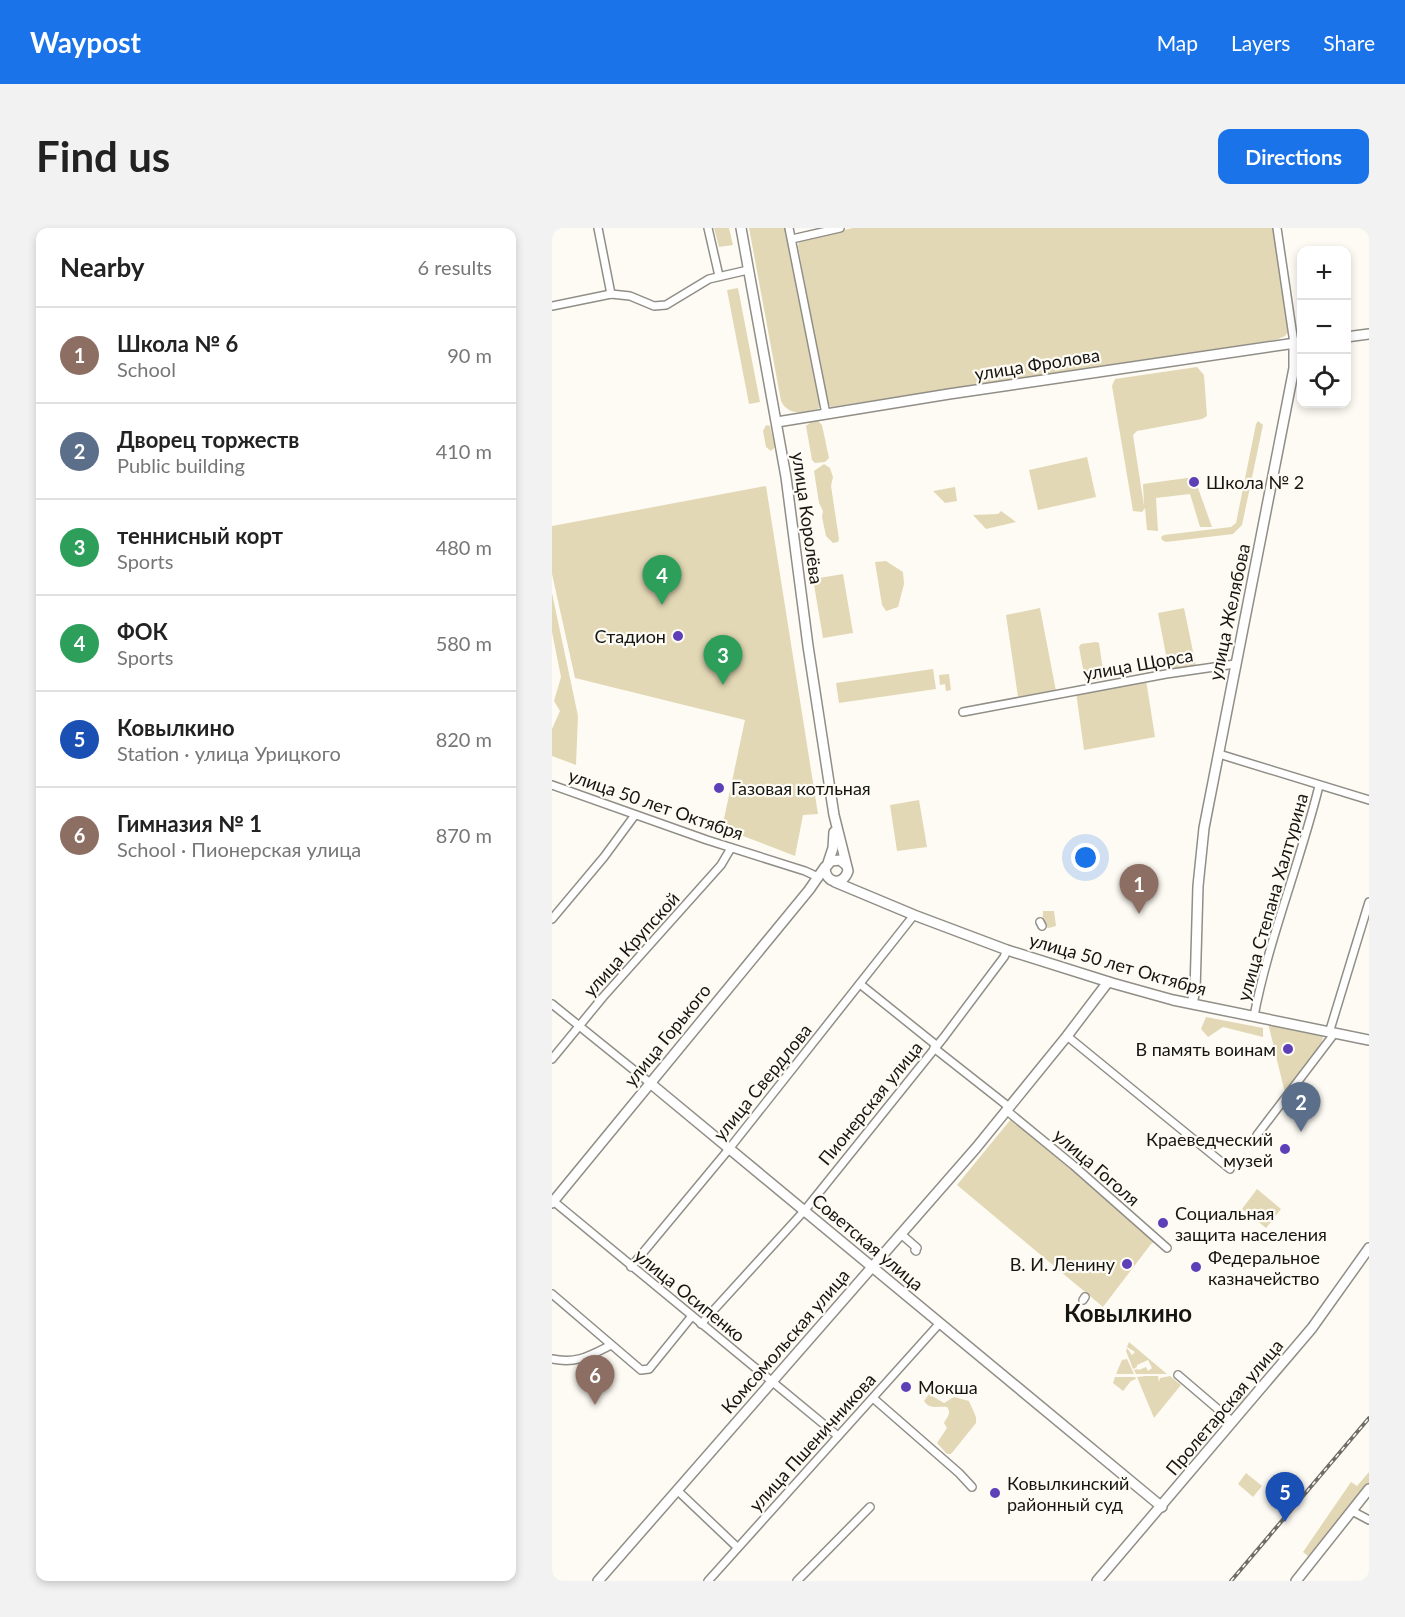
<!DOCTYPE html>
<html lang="en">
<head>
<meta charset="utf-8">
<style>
	body { margin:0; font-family:Lato,sans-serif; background:#f2f2f2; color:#222 }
	.controls { position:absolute; right:18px; top:18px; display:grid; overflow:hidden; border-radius:12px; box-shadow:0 3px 9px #0003 }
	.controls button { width:54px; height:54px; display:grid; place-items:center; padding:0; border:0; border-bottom:2px solid #e0e0e0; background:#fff; color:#222; font:30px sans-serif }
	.you { position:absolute; left:534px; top:630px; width:21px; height:21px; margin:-15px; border:4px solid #fff; border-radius:50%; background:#1a73e8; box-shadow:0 0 0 9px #1a73e833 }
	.badge { display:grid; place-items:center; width:39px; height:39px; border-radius:50%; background:#1a73e8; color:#fff; font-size:20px; font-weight:700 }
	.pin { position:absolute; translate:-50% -50px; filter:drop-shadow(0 2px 3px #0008) }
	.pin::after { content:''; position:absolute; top:32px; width:21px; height:18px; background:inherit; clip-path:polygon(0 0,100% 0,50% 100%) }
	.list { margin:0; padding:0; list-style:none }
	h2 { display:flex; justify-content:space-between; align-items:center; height:78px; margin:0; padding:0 24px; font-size:26px }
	h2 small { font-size:20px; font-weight:400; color:#767676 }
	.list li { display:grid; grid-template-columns:39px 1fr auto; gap:18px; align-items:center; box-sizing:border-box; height:96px; padding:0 24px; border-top:2px solid #e0e0e0 }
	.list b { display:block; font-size:22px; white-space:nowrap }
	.list p { margin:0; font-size:20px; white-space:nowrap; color:#767676 }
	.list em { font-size:20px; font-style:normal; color:#767676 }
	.icon { flex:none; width:33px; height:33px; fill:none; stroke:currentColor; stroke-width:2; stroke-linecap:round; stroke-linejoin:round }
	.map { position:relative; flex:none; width:817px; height:1353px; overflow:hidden; border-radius:12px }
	header { display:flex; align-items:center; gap:36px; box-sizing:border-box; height:84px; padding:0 30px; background:#1a73e8; color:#fff }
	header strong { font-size:28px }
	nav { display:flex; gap:33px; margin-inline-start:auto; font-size:21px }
	.intro { display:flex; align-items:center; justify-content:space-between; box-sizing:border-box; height:144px; padding:0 36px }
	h1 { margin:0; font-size:42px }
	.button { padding:15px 27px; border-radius:12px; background:#1a73e8; color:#fff; font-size:21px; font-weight:700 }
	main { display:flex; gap:36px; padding:0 36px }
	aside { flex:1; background:#fff; border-radius:12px; box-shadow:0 3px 9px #0003 }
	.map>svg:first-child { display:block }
	.green { fill:#e3d8b5 }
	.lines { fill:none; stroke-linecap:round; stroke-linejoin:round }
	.street-casing { stroke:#908e87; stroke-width:10 }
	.secondary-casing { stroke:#908e87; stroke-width:12 }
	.street { stroke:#fff; stroke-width:7 }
	.secondary { stroke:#fff; stroke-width:9 }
	.rail-casing { stroke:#6e6d69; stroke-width:4 }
	.rail { stroke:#fefbf4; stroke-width:1.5; stroke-dasharray:4.5; stroke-linecap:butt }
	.poi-dot { fill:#5d40b8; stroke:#fefbf4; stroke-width:2 }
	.labels { text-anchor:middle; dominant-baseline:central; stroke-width:4.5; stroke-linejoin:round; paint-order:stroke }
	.street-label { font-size:18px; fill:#151512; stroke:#fefbf4 }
	.poi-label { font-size:18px; fill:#151512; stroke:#fefbf4; text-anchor:start }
	.district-label { font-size:24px; font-weight:bold; fill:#151512; stroke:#fefbf4 }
</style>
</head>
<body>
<header>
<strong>Waypost</strong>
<nav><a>Map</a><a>Layers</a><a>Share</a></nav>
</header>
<div class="intro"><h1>Find us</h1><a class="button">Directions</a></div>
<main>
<aside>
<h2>Nearby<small>6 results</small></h2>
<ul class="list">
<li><span class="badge" style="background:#8d6e63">1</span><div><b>Школа № 6</b><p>School</p></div><em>90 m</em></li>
<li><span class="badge" style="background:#5c6f8a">2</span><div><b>Дворец торжеств</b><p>Public building</p></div><em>410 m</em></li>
<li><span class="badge" style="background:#2e9e5b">3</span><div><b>теннисный корт</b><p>Sports</p></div><em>480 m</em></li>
<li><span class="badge" style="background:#2e9e5b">4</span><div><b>ФОК</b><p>Sports</p></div><em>580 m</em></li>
<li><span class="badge" style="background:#1a4fb4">5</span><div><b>Ковылкино</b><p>Station · улица Урицкого</p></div><em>820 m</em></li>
<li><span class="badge" style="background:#8d6e63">6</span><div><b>Гимназия № 1</b><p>School · Пионерская улица</p></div><em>870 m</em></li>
</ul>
</aside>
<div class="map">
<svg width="817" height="1353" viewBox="0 0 817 1353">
	<rect width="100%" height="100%" fill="#fefbf4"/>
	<g class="green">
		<polygon points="162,0 177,0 181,17 167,19"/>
		<path d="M197 0H235L269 175 266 181C252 184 237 189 229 173Z"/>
		<polygon points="301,0 721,0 736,104 733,108 724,112 279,179 275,174 246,18 247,14 254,10"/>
		<polygon points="186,60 208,174 197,176 175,62"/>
		<polygon points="645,139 652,147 655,188 650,191 585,203 581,207 592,278 591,256 642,249 660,299 648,299 638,266 604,270 606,303 595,302 593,280 590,284 581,283 560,158 563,151"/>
		<polygon points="266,193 270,197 277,230 273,234 263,235 260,232 254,198 259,194"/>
		<polygon points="706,193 711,197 690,297 681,306 614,314 610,312 609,309 612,307 679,299 684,295 704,196"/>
		<polygon points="214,197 218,198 223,219 219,223 214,219 211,203"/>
		<polygon points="535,229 544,269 486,282 477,242"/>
		<polygon points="272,236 278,240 281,249 279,258 287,311 286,314 281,315 274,308 270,289 271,283 267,275 262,243"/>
		<polygon points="214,258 266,586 251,587 243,628 170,600 193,492 23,450 0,346 0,298"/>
		<polygon points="403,259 405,273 393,275 381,263"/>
		<polygon points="449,283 464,294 434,301 421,287 446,286"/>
		<polygon points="334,333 351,344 352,356 346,379 334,383 330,377 323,334"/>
		<polygon points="291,346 301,405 271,410 261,351"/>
		<polygon points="0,365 26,488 24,537 0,528 0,501 8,483 2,473 9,449 0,404"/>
		<polygon points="488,380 504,463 466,469 454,387"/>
		<polygon points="632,380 644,438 617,443 606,385"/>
		<polygon points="544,414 547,415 552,449 550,451 535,454 533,452 527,419 529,416"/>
		<polygon points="381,441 384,461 287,475 284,455"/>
		<polygon points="397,446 399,462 394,463 393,456 388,457 387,447"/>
		<polygon points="594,452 603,509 532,522 524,464"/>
		<polygon points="367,572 375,619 345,623 338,577"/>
		<polygon points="491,683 502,683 504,698 497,700 490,698"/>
		<polygon points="654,789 711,800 711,809 671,799 656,809 649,801"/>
		<polygon points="716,795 769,807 771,810 768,818 733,865"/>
		<polygon points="459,891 605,1012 599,1016 551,1079 405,957"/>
		<polygon points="705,961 729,981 714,1000 690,981"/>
		<polygon points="577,1114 615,1146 584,1146 582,1142 586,1141 587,1142 594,1139 596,1143 600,1140 596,1132 585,1137 585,1139 581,1141 574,1123 575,1120 580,1127 583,1124 575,1119"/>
		<polygon points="575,1131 582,1146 564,1146 570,1132"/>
		<polygon points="594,1148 606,1148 607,1154 608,1150 618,1148 629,1157 602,1190 585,1149"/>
		<polygon points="563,1149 583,1149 584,1151 579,1153 571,1163 561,1155"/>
		<polygon points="687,1165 694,1169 677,1186 672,1182"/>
		<path d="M377 1166 392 1175 402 1169 417 1173 424 1189V1195L399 1226H395L385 1215 395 1200 392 1195C395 1189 400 1185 395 1179 386 1178 378 1182 372 1173Z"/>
		<polygon points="817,1244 817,1257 786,1295 784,1294 756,1328 751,1324 799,1254 805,1258"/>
		<polygon points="694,1245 710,1258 701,1269 686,1256"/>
	</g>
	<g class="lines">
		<g class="street-casing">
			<g id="street">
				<polyline points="46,0 59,66"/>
				<polyline points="156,0 167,48"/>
				<polyline points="237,0 274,186"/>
				<polyline points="725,0 742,115"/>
				<polyline points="240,11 288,0"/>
				<polyline points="0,78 59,66 78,68 102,78 114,77 157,51 196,42"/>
				<polyline points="411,484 614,446 683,436"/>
				<polyline points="667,526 817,572"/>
				<polyline points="0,557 155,612 253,643 266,649"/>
				<polyline points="0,691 52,629 83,587"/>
				<polyline points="488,694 490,698"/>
				<polyline points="308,756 384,817"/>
				<polyline points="0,776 98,855"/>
				<path d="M702 788C717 710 748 635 767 558"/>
				<polyline points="777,805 817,674"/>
				<polyline points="515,808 678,941"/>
				<polyline points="382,820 457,879"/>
				<polyline points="0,831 51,769 169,637 179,620"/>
				<polyline points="454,882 521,937 615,1020"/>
				<polyline points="705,907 782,806"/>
				<polyline points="0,972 286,1208"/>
				<polyline points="349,1006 365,1020 363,1022 364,1023"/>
				<polyline points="79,1039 177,921 362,687"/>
				<polyline points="0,1066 89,1142 97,1141 140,1088"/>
				<polyline points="531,1072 533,1069"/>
				<polyline points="149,1096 253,982 392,809 452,729 455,722"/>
				<path d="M0 1131C25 1136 37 1128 59 1117"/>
				<polyline points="626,1147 681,1194"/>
				<polyline points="321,1170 407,1245 420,1259"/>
				<polyline points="125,1262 185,1319"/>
				<polyline points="800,1283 817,1292"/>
				<polyline points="156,1353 387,1096"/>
				<polyline points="245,1353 318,1279"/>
			</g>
		</g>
		<g class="secondary-casing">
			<g id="secondary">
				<path d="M189 0 234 249 256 418 282 587 296 643C291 658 274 656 273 640L279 633 288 632 294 637"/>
				<polyline points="794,109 817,106"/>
				<polyline points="225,194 397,166 750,114"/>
				<polyline points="276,635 281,620 282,604"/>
				<polyline points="283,654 362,687 455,722 560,755 621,772 817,812"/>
				<polyline points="640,775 643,763 646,658 652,600 742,140 742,115"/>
				<polyline points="98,855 610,1279"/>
				<polyline points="0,975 257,662 273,639"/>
				<polyline points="46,1353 424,920 515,808 556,754"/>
				<polyline points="545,1353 760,1100 817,1020"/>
				<polyline points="744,1353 817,1261"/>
			</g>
		</g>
		<use href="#street" class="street"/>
		<use href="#secondary" class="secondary"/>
		<g class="rail-casing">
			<polyline id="rail" points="679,1353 817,1190"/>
		</g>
		<use href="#rail" class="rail"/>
	</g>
	<g class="poi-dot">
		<circle cx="642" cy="254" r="6"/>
		<circle cx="126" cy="408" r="6"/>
		<circle cx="167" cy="560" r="6"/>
		<circle cx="736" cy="821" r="6"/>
		<circle cx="733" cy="921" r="6"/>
		<circle cx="611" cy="995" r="6"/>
		<circle cx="575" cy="1036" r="6"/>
		<circle cx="644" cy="1039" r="6"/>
		<circle cx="354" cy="1159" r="6"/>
		<circle cx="443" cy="1265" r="6"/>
	</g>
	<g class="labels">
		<g class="street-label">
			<text transform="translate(485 136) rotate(-9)">улица Фролова</text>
			<text transform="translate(256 290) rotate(82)">улица Королёва</text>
			<text transform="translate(677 384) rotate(-78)">улица Желябова</text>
			<text transform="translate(586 436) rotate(-10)">улица Щорса</text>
			<text transform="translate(104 576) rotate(19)">улица 50 лет Октября</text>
			<text transform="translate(720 669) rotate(-74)">улица Степана Халтурина</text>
			<text transform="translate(79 716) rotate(-48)">улица Крупской</text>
			<text transform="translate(566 736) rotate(16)">улица 50 лет Октября</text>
			<text transform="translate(115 807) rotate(-51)">улица Горького</text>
			<text transform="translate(210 854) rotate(-51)">улица Свердлова</text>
			<text transform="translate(318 875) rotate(-51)">Пионерская улица</text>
			<text transform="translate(545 939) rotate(41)">улица Гоголя</text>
			<text transform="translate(316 1014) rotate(40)">Советская улица</text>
			<text transform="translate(138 1067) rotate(39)">улица Осипенко</text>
			<text transform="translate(233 1113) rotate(-49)">Комсомольская улица</text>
			<text transform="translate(672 1179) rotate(-50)">Пролетарская улица</text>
			<text transform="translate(260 1214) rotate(-48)">улица Пшеничникова</text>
		</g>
		<g class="poi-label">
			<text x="654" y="254">Школа № 2</text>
			<text x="114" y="408" text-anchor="end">Стадион</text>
			<text x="179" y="560">Газовая котльная</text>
			<text x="724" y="821" text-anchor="end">В память воинам</text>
			<text x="721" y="911" text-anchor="end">Краеведческий<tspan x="721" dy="21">музей</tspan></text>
			<text x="623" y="985">Социальная<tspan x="623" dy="21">защита населения</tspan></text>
			<text x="656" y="1029">Федеральное<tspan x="656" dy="21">казначейство</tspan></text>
			<text x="563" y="1036" text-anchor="end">В. И. Ленину</text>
			<text x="366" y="1159">Мокша</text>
			<text x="455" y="1255">Ковылкинский<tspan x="455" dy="21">районный суд</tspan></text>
		</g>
		<g class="district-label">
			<text x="576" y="1084">Ковылкино</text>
		</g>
	</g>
</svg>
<div class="controls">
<button>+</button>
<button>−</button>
<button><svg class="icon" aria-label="locate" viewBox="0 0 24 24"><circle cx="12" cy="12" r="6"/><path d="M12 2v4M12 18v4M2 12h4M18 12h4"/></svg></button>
</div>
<div class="you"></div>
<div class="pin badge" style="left:587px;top:686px;background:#8d6e63">1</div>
<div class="pin badge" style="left:749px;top:904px;background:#5c6f8a">2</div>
<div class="pin badge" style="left:171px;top:457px;background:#2e9e5b">3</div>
<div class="pin badge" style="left:110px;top:377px;background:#2e9e5b">4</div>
<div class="pin badge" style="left:733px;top:1294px;background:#1a4fb4">5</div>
<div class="pin badge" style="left:43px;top:1177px;background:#8d6e63">6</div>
</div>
</main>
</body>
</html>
